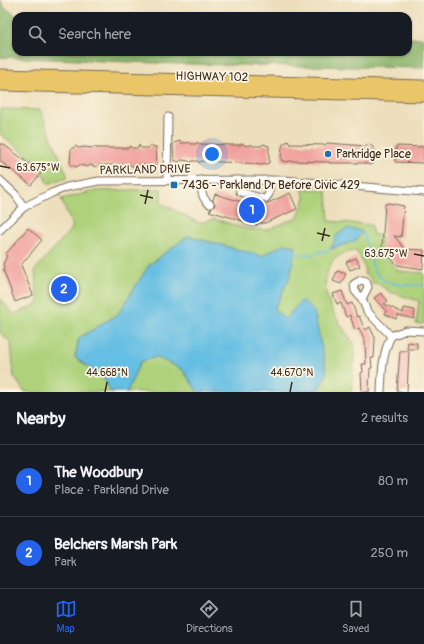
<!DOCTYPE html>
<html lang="en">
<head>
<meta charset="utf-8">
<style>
	body { margin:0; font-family:Pangolin,sans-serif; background:#242831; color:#f1f3f6 }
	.you { position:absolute; left:212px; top:154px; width:14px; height:14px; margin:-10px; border:3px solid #fff; border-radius:50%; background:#1a73e8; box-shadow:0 0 0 6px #1a73e833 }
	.badge { display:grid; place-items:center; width:26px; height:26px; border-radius:50%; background:#2563eb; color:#fff; font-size:13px; font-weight:700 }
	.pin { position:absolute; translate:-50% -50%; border:2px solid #fff; box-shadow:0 1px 4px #0006 }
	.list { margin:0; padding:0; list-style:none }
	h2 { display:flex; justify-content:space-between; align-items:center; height:52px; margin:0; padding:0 16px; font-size:17px }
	h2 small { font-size:13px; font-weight:400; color:#9ea1a6 }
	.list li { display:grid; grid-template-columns:26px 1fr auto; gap:12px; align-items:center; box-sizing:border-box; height:72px; padding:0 16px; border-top:1px solid #363941 }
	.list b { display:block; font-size:15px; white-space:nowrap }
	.list p { margin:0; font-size:13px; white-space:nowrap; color:#9ea1a6 }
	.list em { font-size:13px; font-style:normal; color:#9ea1a6 }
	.icon { flex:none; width:22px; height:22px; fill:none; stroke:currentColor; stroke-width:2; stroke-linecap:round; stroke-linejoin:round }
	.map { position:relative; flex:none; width:424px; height:392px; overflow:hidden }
	.search { position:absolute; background:#171b24; box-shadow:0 1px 3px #0004; left:12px; right:12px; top:12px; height:44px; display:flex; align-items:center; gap:10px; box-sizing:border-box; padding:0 14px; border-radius:12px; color:#9ea1a6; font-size:15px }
	.sheet { height:196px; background:#171b24 }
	nav { display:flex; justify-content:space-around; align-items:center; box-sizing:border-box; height:56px; border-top:1px solid #363941; background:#171b24; font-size:11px; color:#9ea1a6 }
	nav a { display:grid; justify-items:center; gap:2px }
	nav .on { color:#2563eb }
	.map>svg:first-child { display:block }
	.green { fill:#aed27c; stroke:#747e4d }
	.forest { fill:#8ab46c; stroke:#626f45 }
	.water { fill:#65bee3; stroke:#507480 }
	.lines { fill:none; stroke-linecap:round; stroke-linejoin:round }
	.stream { stroke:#65bee3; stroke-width:1.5 }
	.building { fill:#f09d9a }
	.minor-casing { stroke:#796955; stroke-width:9 }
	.highway-casing { stroke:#796955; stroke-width:13 }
	.minor { stroke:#fff; stroke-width:7 }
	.highway { stroke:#ebc669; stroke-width:11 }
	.ticks { fill:none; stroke:#3b2a1e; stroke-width:1.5 }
	.poi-dot { fill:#1f6fb2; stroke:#fcf5e5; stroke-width:1.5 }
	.labels { text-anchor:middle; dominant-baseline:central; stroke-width:3.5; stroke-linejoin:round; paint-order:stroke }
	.street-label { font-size:12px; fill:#3b2a1e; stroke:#fcf5e5 }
	.poi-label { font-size:12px; fill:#3b2a1e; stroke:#fcf5e5; text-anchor:start }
	.ticks-label { font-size:10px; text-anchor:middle; fill:#3b2a1e; stroke:#fcf5e5; stroke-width:3.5; stroke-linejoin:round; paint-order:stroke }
</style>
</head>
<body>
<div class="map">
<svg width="424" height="392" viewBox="0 0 424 392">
	<rect width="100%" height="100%" fill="#fcf5e5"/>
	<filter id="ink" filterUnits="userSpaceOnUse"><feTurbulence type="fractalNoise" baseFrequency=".025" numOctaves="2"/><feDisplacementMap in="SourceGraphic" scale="8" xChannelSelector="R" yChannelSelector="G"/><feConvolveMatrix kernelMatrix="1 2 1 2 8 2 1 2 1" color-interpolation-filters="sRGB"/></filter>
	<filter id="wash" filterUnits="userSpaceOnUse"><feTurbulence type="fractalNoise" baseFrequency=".012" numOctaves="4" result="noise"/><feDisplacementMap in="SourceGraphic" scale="16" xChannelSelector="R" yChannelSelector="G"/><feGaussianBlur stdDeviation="0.9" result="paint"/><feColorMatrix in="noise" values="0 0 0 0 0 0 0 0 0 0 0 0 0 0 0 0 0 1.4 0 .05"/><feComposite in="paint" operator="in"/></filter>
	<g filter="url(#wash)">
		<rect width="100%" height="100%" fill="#eddfbc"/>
		<g class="green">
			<polygon points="0,109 40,110 68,177 48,184 39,164 0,134"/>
			<path d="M302 188 327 191 329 221 371 225 373 235H380L381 251 398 271 424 273V324H416L419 301 390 292 377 283 373 284 370 277 364 274 365 269 357 251C345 251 337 255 331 264 314 292 339 323 355 345L351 392H298L319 389 285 320 274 309 280 295 284 244 262 256 188 236 149 265 118 314 79 338 75 357 105 380 111 392H25L14 377 11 342 0 333V298L14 314 38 304 35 270 73 227 61 199 96 191 161 189V203L199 223 215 219 246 229 267 230 298 217 305 198Z"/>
			<polygon points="156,357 182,369 198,392 127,392 140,362"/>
		</g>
		<polygon class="forest" points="0,0 5,8 17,16 16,52 408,52 408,38 424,38 424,68 181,64 0,57"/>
		<g class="water">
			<polygon points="347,228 361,231 362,233 355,241 331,249 337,235"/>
			<polygon points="188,236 262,256 284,244 296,246 290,277 274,309 285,319 302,300 314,311 327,373 319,389 298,392 198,392 182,369 156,357 140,362 127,392 111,392 105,380 75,357 79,338 118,314 149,265"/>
		</g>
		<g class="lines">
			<g class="stream">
				<path d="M362 233 364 234C366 246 366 244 371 255 372 257 371 261 372 264 379 288 403 285 423 285"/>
				<polyline points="294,253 311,255 321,251 326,252 331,249"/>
			</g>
		</g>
		<g id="blocks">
			<g class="building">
				<polygon points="180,141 181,143 187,143 189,142 191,144 196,144 197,142 200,144 232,145 241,145 242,143 244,145 250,146 251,144 253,146 261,146 263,144 269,146 269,163 262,165 246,163 244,165 242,163 201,161 199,163 198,161 192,161 191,163 189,161 181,160 179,162 174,160 173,146 174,143"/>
				<polygon points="288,141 290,144 325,145 327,143 366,146 369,144 375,149 374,163 369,165 365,163 329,163 329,162 290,161 287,162 282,161 281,158 282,147 283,144"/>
				<polygon points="0,144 3,144 41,173 31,185 0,161"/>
				<polygon points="139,145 141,148 149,148 150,146 156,147 157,165 151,167 149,165 134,165 133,167 131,165 99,165 97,167 90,165 88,167 79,165 77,167 71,165 70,163 71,149 76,146 78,148 85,147 93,148 94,146 96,148 129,148 130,146 132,148 138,148"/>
				<polygon points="396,146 424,147 424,163 395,162"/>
				<polygon points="290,193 297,209 265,223 257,223 257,225 209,211 215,205 213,200 215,194 252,205 268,203"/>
				<polygon points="389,203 404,206 401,237 394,236 405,249 424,250 423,269 397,265 382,248 385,204"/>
				<polygon points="28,228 42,240 21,265 33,295 15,302 3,269 4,268 3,264 7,256 5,255"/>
				<polygon points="356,258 360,266 350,270 346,262"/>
				<polygon points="337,271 346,274 341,284 333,281"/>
				<polygon points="342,291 347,305 352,303 357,317 359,316 365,330 370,327 375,338 374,358 371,358 372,368 370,368 369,392 362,392 361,373 363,372 362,364 366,364 365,340 359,328 355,330 350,315 346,317 341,303 337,304 333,294"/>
				<polygon points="381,293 388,301 384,304 403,313 404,308 415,310 414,319 398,315 396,319 385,314 386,311 374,298"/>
				<polygon points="408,342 417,343 417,349 407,349"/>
				<polygon points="400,351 409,351 407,392 397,391"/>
			</g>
		</g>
	</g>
	<g filter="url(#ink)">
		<use href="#blocks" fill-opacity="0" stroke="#796955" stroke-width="1"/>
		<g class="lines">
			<g class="minor-casing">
				<g id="minor">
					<polyline points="0,180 15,194 24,207"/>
					<polyline points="167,180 168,117"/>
					<path d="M201 180C201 189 201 199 210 204"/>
					<polyline points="238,180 240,192 261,198"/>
					<polyline points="266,198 269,194 269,180"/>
					<polyline points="0,230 24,207 52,193 67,187 99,181 284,180 424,192"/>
					<polyline points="362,299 368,287 366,281 361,280 354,284 355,291 362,299 367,311 391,336"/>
					<path d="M381 392C382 372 382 355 391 336L406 330 424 331"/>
				</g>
			</g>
			<g class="highway-casing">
				<g id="highway">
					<polyline points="0,75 424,86"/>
					<polyline points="0,85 424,96"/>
				</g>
			</g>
			<use href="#minor" class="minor"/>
			<use href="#highway" class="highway"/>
		</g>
	</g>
	<path class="ticks" d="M0 166 10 168M140 195 153 198M145 204 148 190M317 233 330 236M322 241 325 228M414 254 424 256M105 392 107 382M290 392 292 382"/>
	<g class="poi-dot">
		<circle cx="328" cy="154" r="4"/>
		<rect x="170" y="181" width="8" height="8" rx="2"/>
	</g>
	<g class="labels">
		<g class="street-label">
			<text transform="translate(212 77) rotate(1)">HIGHWAY 102</text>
			<text transform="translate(145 170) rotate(-1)">PARKLAND DRIVE</text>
		</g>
		<g class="poi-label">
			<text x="336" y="154">Parkridge Place</text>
			<text x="182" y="185">7436 - Parkland Dr Before Civic 429</text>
		</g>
	</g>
	<g class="ticks-label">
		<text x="38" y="171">63.675°W</text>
		<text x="386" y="257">63.675°W</text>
		<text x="107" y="376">44.668°N</text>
		<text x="292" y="376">44.670°N</text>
	</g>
</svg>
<div class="you"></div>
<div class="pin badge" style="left:252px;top:210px">1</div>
<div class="pin badge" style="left:64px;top:289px">2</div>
<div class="search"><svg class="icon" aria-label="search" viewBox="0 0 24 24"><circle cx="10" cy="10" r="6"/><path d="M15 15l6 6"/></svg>Search here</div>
</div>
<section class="sheet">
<h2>Nearby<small>2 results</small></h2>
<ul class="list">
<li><span class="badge">1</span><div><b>The Woodbury</b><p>Place · Parkland Drive</p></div><em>80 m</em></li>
<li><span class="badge">2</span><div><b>Belchers Marsh Park</b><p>Park</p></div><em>250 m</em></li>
</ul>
</section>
<nav>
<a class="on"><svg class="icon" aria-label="map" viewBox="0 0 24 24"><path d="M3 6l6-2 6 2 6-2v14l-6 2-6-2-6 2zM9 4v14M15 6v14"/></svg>Map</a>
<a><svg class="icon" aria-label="directions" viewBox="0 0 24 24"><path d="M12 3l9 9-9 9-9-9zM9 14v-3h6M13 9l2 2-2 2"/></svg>Directions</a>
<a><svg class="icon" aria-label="saved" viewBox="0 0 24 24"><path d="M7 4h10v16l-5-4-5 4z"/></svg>Saved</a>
</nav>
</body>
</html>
